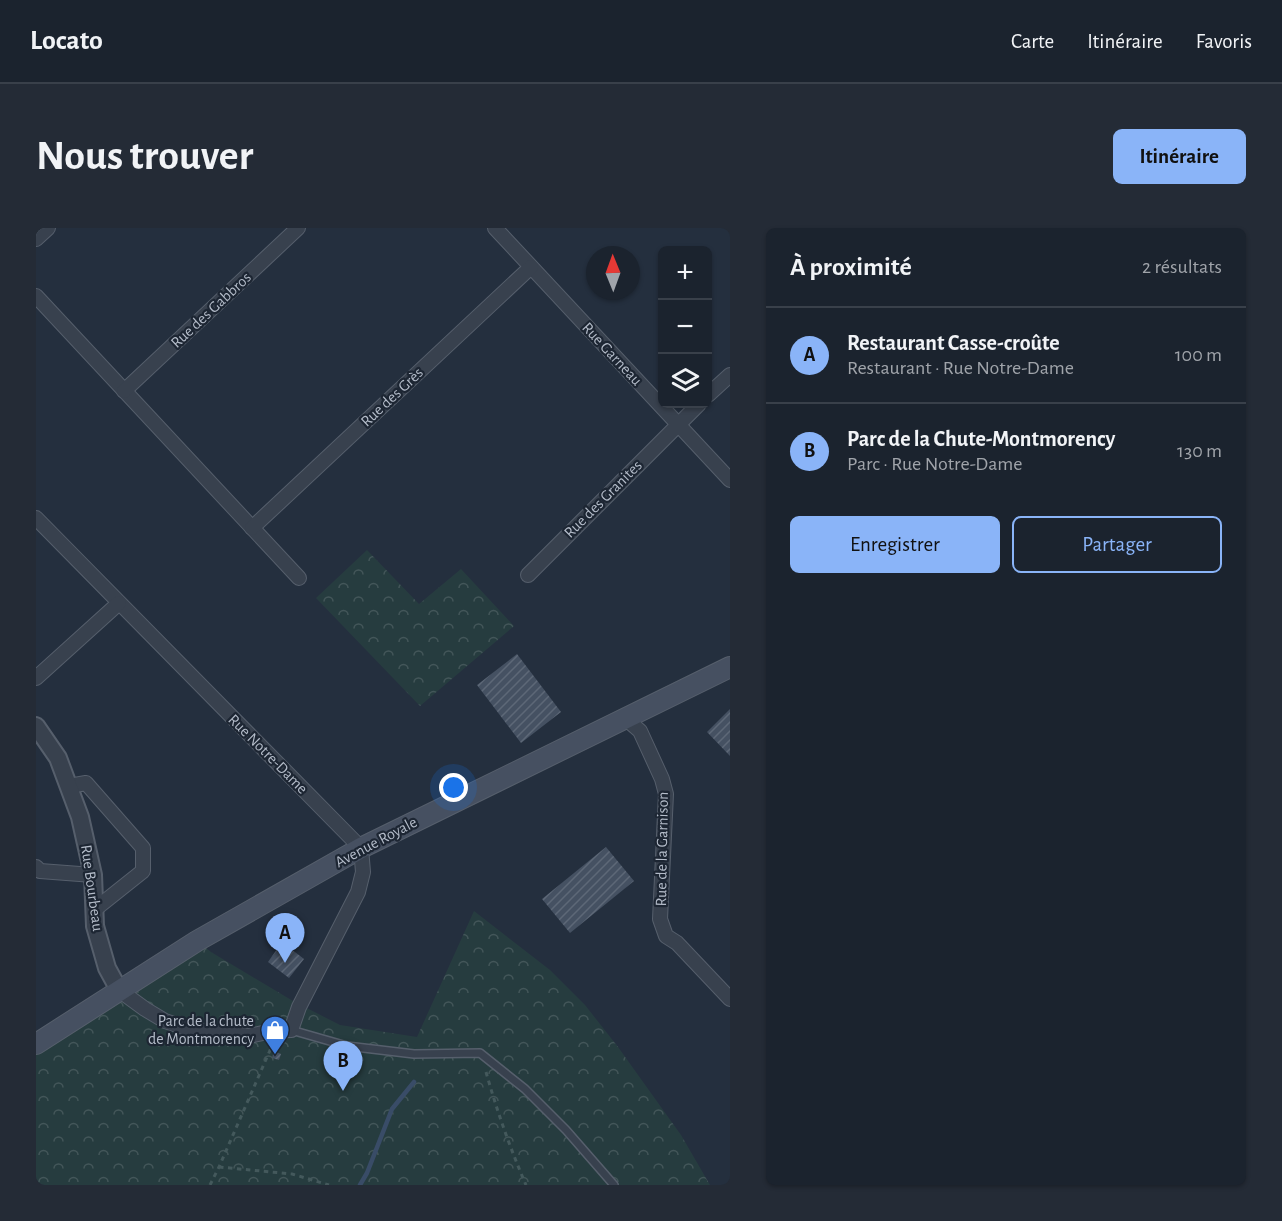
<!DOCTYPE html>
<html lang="fr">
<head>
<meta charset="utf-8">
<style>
	body { margin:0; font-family:"Alegreya Sans",sans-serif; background:#242b36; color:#f1f3f6 }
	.controls { position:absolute; right:18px; top:18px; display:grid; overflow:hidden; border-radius:9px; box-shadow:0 2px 4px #0004 }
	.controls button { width:54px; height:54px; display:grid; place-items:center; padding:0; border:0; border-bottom:2px solid #39404a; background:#1b232e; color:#f1f3f6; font:30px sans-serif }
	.compass { position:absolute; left:550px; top:18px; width:54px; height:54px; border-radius:50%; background:#1b232e; box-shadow:0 2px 4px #0004; rotate:359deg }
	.you { position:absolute; left:418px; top:560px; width:21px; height:21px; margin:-15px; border:4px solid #fff; border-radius:50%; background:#1a73e8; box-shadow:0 0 0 9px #1a73e833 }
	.badge { display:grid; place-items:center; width:39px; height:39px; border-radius:50%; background:#8ab4f8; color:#111; font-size:20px; font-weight:700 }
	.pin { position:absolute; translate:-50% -50px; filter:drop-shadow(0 2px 3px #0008) }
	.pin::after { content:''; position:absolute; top:32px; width:21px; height:18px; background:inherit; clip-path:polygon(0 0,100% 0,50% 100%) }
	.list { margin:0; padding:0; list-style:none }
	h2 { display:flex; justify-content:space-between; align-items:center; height:78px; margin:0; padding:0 24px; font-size:26px }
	h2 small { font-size:20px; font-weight:400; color:#a0a4aa }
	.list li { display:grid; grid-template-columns:39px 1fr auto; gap:18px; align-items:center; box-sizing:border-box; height:96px; padding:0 24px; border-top:2px solid #39404a }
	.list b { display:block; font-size:22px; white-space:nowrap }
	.list p { margin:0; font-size:20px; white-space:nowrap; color:#a0a4aa }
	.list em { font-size:20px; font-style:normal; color:#a0a4aa }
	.actions { display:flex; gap:12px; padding:18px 24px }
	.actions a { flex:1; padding:14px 0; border:2px solid #8ab4f8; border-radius:9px; text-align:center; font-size:21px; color:#8ab4f8 }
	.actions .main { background:#8ab4f8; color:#111 }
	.icon { flex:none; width:33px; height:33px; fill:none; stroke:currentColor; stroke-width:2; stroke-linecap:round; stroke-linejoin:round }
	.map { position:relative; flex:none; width:694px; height:957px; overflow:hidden; border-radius:9px }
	header { display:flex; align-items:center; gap:36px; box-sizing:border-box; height:84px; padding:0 30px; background:#1b232e; border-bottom:2px solid #39404a }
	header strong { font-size:28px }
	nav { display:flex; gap:33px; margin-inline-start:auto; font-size:21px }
	.intro { display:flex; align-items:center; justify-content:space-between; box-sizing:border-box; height:144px; padding:0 36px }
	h1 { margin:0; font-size:42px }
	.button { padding:15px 27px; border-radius:9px; background:#8ab4f8; color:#111; font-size:21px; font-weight:700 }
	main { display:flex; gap:36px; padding:0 36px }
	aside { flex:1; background:#1b232e; border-radius:9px; box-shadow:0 2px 4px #0004 }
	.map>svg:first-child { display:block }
	.forest { fill:url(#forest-crowns) }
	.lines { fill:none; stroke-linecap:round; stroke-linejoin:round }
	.stream { stroke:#394c67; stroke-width:4.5 }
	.building { fill:url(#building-hatch) }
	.service-casing { stroke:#565f6c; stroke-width:10 }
	.minor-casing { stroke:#565f6c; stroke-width:16 }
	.tertiary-casing { stroke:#565f6c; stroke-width:20 }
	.secondary-casing { stroke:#565f6c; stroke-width:22 }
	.path { stroke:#44595c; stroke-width:3; stroke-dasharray:4.5 4.5; stroke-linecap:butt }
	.service { stroke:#38414e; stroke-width:7 }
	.minor { stroke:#38414e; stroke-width:14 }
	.tertiary { stroke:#38414e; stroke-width:16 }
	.secondary { stroke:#465061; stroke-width:20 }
	.labels { text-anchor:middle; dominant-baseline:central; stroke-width:4.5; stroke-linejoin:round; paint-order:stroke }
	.street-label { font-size:16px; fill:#b4bcc9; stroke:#1d2633 }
	.poi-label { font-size:16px; fill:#b4bcc9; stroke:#1d2633; text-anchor:end }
</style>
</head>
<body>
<header>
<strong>Locato</strong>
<nav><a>Carte</a><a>Itinéraire</a><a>Favoris</a></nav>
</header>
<div class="intro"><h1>Nous trouver</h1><a class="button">Itinéraire</a></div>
<main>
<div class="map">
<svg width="694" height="957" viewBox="0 0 694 957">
	<defs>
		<pattern id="forest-crowns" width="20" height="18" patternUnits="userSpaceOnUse" patternTransform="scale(1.5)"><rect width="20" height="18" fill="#263c3f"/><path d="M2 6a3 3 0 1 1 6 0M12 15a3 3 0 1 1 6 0" fill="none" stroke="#435659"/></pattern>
		<pattern id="building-hatch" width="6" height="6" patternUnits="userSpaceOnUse" patternTransform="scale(1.5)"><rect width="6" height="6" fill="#455162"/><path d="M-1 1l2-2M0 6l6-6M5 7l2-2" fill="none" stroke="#5d6877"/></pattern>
	</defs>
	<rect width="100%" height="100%" fill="#242f3e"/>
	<g class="forest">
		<polygon points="331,322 383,376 425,341 478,398 384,478 280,370"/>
		<polygon points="438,683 514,742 549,777 582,819 645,907 674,957 0,957 0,816 161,713 175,724 257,773 304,797 381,809"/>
	</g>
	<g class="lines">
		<polyline class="stream" points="324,957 331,945 356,881 378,854"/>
	</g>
	<g class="building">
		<polygon points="481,426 525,484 485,515 441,457"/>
		<polygon points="694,481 694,528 671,504"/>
		<polygon points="570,619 598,653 534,705 506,671"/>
		<polygon points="246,714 268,731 253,750 232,734"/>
		<polygon points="238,823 245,826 243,832 236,830"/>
	</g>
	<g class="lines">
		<g class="service-casing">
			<polyline id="service" points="255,802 311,818 378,826 444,825 489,861 530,902 578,957"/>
		</g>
		<g class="minor-casing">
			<g id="minor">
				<polyline points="459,0 694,252"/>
				<polyline points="0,11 12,0"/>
				<polyline points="0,68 263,350"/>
				<polyline points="88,163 262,0"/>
				<polyline points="672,167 694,147"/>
				<polyline points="0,290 325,620 327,644 322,664 263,779 255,802 236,803 213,808 153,801 129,793 109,781 83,762"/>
				<polyline points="216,300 495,39"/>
				<polyline points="492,347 663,176"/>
				<polyline points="0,450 83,375"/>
				<polyline points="589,490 604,503 626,551 630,566 624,691 630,708 641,715 694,771"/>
				<polyline points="33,558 50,555 107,620 107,643 58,682"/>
				<polyline points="0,639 4,643 57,647"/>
			</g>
		</g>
		<g class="tertiary-casing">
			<polyline id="tertiary" points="0,498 22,530 44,589 57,647 59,698 71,740 83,762"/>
		</g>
		<g class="secondary-casing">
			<polyline id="secondary" points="0,816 161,713 325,620 694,439"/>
		</g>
		<g class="path">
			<path d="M450 844C461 883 474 920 490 957"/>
			<polyline points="183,939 256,946 293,957"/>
			<polyline points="174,957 183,939 235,820 238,818"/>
		</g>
		<use href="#service" class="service"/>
		<use href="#minor" class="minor"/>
		<use href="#tertiary" class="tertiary"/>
		<use href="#secondary" class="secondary"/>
	</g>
	<defs>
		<g id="shop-pin" transform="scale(1.5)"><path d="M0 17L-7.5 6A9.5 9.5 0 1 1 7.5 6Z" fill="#3f7fe0" stroke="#1d2633"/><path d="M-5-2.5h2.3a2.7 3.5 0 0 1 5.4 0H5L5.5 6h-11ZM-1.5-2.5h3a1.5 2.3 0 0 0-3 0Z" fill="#fff"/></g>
	</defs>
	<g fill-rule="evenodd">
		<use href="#shop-pin" x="239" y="802"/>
	</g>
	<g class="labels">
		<g class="street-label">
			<text transform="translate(175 82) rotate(-43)">Rue des Gabbros</text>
			<text transform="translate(576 126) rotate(47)">Rue Garneau</text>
			<text transform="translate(356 169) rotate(-43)">Rue des Grès</text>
			<text transform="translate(567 271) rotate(-45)">Rue des Granites</text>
			<text transform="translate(232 526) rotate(45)">Rue Notre-Dame</text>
			<text transform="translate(340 614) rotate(-28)">Avenue Royale</text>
			<text transform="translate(626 621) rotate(-89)">Rue de la Garnison</text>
			<text transform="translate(56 660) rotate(82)">Rue Bourbeau</text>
		</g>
		<g class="poi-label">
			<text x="218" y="793">Parc de la chute<tspan x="218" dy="18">de Montmorency</tspan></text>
		</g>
	</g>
</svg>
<div class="controls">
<button>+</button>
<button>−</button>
<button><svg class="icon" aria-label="layers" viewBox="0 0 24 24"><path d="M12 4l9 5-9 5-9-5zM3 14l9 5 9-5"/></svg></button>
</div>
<svg class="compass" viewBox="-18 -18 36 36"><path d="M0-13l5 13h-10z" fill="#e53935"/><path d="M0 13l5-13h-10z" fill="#a0a4aa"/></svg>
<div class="you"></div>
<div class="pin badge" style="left:249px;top:735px">A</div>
<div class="pin badge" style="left:307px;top:863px">B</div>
</div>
<aside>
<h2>À proximité<small>2 résultats</small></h2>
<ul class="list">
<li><span class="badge">A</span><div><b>Restaurant Casse-croûte</b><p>Restaurant · Rue Notre-Dame</p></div><em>100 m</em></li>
<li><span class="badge">B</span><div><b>Parc de la Chute-Montmorency</b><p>Parc · Rue Notre-Dame</p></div><em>130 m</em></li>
</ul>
<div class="actions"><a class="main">Enregistrer</a><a>Partager</a></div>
</aside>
</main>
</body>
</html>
